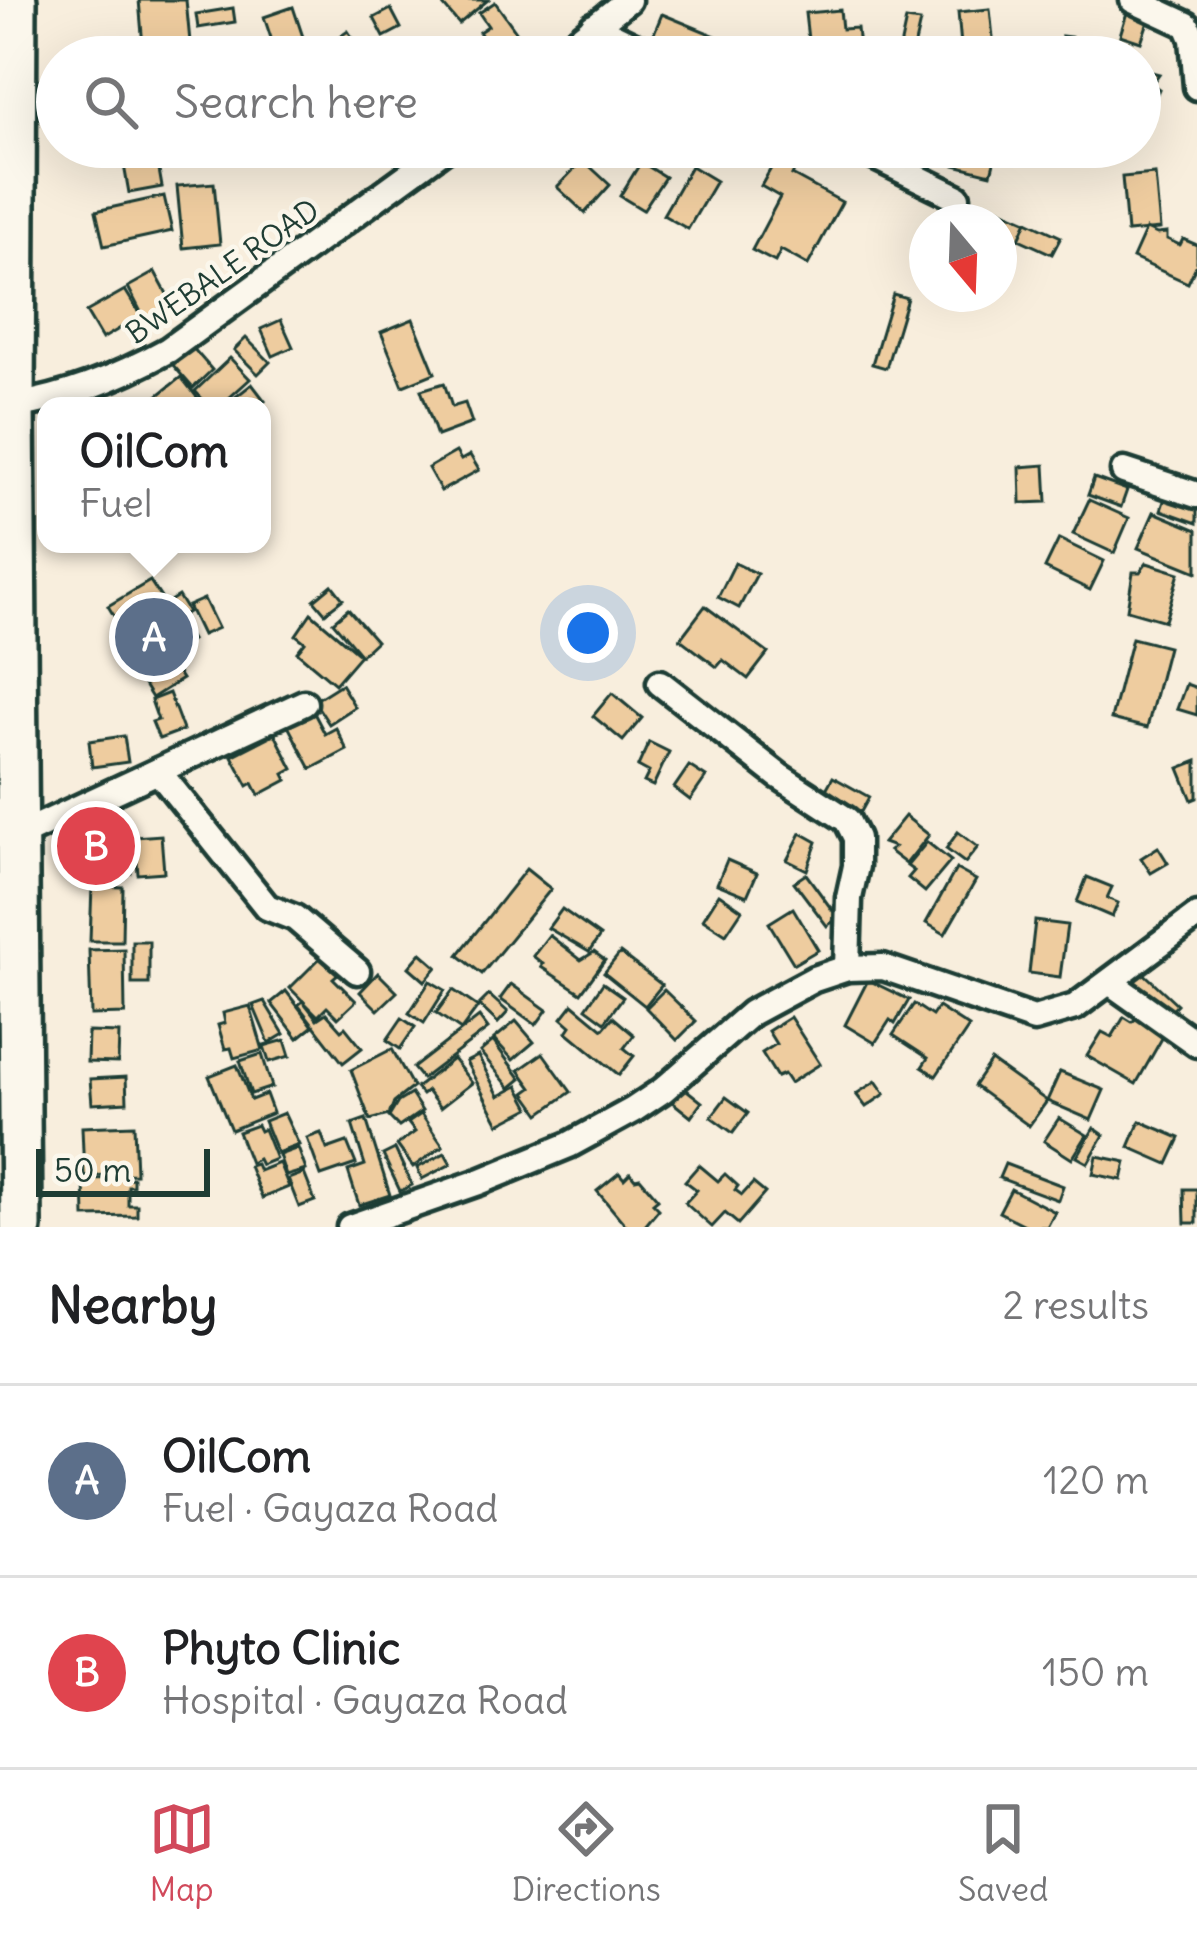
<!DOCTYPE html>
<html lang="en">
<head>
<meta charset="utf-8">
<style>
	body { margin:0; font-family:Delius,sans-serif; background:#f6f6f6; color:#202124 }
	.compass { position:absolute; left:909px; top:204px; width:108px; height:108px; border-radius:50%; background:#fff; box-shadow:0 12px 48px #0002; rotate:161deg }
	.scale { position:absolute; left:36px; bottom:30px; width:174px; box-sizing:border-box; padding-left:12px; border:6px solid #1f3d34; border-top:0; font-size:33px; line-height:42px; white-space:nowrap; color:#1f3d34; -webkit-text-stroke:9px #fbf7ec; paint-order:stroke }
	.you { position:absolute; left:588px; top:633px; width:42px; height:42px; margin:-30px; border:9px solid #fff; border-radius:50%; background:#1a73e8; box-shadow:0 0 0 18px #1a73e833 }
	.badge { display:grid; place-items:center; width:78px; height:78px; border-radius:50%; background:#d1495b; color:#fff; font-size:39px; font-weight:700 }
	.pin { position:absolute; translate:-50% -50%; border:6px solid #fff; box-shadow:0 3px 12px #0006 }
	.popup { position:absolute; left:37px; top:397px; width:234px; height:156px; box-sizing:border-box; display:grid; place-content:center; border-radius:24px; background:#fff; filter:drop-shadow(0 3px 9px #0005); font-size:39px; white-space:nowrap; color:#757577 }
	.popup b { font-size:45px; color:#202124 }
	.popup::after { content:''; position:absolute; left:50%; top:100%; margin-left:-24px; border:24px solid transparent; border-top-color:#fff }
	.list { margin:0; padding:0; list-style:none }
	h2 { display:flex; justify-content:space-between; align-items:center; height:156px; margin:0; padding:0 48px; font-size:51px }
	h2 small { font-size:39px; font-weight:400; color:#757577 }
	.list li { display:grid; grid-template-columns:78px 1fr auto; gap:36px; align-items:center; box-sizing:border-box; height:192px; padding:0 48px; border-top:3px solid #e0e0e0 }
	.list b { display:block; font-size:45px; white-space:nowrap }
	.list p { margin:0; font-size:39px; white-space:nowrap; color:#757577 }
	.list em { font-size:39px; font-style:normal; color:#757577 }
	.icon { flex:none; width:66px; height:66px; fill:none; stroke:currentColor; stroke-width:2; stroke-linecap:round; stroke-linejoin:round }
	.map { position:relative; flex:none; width:1197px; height:1227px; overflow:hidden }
	.search { position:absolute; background:#fff; box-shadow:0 12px 48px #0002; left:36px; right:36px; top:36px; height:132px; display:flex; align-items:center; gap:30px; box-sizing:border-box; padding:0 42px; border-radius:66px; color:#757577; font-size:45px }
	.sheet { height:540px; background:#fff }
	nav { display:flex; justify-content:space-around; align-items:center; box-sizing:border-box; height:168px; border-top:3px solid #e0e0e0; background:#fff; font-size:33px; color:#757577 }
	nav a { display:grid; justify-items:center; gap:6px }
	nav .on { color:#d1495b }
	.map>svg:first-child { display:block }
	.building { fill:#eecc9f; stroke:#1f3d34; stroke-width:3 }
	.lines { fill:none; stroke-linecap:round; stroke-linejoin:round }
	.street-casing { stroke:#1f3d34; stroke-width:33 }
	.primary-casing { stroke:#1f3d34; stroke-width:48 }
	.street { stroke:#fbf7ec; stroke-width:24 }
	.primary { stroke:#fbf7ec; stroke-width:39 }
	.labels { text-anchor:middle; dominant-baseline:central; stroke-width:9; stroke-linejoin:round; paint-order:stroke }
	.street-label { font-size:30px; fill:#1f3d34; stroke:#fbf7ec }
</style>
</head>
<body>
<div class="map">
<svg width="1197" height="1227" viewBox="0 0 1197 1227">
	<rect width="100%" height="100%" fill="#f8eedd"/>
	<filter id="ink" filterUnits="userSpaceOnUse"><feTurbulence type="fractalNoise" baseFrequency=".00833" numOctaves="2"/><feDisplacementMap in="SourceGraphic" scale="24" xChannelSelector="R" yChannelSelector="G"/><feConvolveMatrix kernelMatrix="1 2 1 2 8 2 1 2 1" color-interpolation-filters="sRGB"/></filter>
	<g filter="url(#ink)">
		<g class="building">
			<polygon points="139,0 186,0 190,42 143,46"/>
			<polygon points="447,0 488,0 459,24 442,4"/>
			<polygon points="495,2 525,44 506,57 497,57 479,32 488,26 479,13"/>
			<polygon points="1129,6 1151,13 1141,42 1120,35"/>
			<polygon points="293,7 303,37 274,47 264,17"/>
			<polygon points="233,8 235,22 198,28 196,14"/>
			<polygon points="391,9 401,28 384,37 374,18"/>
			<polygon points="990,9 995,57 962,57 958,12"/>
			<polygon points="840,10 842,29 857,28 860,57 810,57 805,13"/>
			<polygon points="662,14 728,41 721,57 683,57 650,43"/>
			<polygon points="906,20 920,22 912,57 898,57"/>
			<polygon points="348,31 361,50 366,47 373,57 318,57 316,53"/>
			<polygon points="1062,36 1086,39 1087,52 1098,57 1024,57 1025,44 1064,47"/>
			<polygon points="1140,69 1159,74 1152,84 1159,89 1148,114 1140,112"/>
			<polygon points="127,147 155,147 162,187 129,193 124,165 130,164"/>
			<polygon points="783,147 802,157 792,175 842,202 808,265 781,250 775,262 752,250 780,197 761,186"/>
			<polygon points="933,147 998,147 991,174 930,159"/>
			<polygon points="583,160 610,185 585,213 557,187"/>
			<polygon points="641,162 665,177 643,210 620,196"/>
			<polygon points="691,166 716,181 688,229 663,215"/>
			<polygon points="1155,174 1160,229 1127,232 1122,177"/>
			<polygon points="214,183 220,244 183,248 177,186"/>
			<polygon points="164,196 172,231 104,246 96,211"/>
			<polygon points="993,206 1027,221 1019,239 999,230 999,222 986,222"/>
			<polygon points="1027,221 1061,237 1052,254 1019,239"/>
			<polygon points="1146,229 1157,234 1167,233 1167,239 1180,245 1183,239 1197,245 1197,264 1188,283 1133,258"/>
			<polygon points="155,272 173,305 145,320 128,287"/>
			<polygon points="125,290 141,316 102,339 86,312"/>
			<polygon points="893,294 907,298 886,368 872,364"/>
			<polygon points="413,319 435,373 403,386 381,332"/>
			<polygon points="281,320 293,347 273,356 261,329"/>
			<polygon points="246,338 270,362 258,374 234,350"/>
			<polygon points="192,347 212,370 193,388 172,364"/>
			<polygon points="230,358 250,379 220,406 209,406 195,391"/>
			<polygon points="181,377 204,406 146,406 146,405"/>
			<polygon points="444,383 452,407 465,403 472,423 437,436 421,390"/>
			<polygon points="252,384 265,401 258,406 224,406"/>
			<polygon points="456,452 461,460 470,455 479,470 441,491 428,468"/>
			<polygon points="1045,465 1047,502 1021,503 1020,467"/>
			<polygon points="1094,478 1127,490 1121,507 1088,495"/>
			<polygon points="1168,489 1197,500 1197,523 1161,510"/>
			<polygon points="1089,500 1129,518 1114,553 1073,534"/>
			<polygon points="1154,512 1197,530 1197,572 1138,548"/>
			<polygon points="1059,539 1104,561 1090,590 1045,568"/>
			<polygon points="735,563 757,574 739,608 718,597"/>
			<polygon points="1147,563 1179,573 1165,621 1127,610 1133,572 1140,572"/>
			<polygon points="150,581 165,604 178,596 188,612 178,618 191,640 145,667 108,606"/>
			<polygon points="332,585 343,599 325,613 314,600"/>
			<polygon points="204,599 218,628 202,635 188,606"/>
			<polygon points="705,606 768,653 748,679 723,660 717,667 680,639"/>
			<polygon points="348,609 376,641 361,655 333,622"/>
			<polygon points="311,613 360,655 335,684 297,652 305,642 296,635"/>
			<polygon points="1132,638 1168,647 1147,728 1111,719"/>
			<polygon points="174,667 182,679 152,698 144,685"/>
			<polygon points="341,684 355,707 329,724 314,701"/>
			<polygon points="1186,684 1197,688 1197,715 1177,709"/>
			<polygon points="169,693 183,730 159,739 152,722 158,720 151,700"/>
			<polygon points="612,693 642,718 623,741 593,716"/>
			<polygon points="314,713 325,734 336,728 347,750 311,769 288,726"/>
			<polygon points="275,734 293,769 284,774 287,780 259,795 253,783 248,786 232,756"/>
			<polygon points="124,736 128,762 92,767 89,741"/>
			<polygon points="649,742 669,752 653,786 644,782 649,772 638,766"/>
			<polygon points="1197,761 1197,798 1192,800 1179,768"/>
			<polygon points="689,766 706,777 690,800 674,788"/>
			<polygon points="833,777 869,797 857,819 821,798"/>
			<polygon points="905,816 929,835 906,864 889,851 894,847 883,843"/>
			<polygon points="958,832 978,847 965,863 946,849"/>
			<polygon points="801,833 817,842 807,870 787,860"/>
			<polygon points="127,834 131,873 92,878 87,839"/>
			<polygon points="161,835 164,872 138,874 135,837"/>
			<polygon points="927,842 951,861 925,892 908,878 914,871 907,866"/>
			<polygon points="1158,847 1168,863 1151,873 1141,858"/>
			<polygon points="727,860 757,873 747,896 717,884"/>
			<polygon points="526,869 551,889 482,974 458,955"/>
			<polygon points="956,869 976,880 945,934 926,923"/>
			<polygon points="806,874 838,918 827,926 794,882"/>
			<polygon points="1087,877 1112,887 1107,898 1118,903 1112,917 1077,902"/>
			<polygon points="92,886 123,887 122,941 90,941"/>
			<polygon points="719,894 742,910 726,934 703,919"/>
			<polygon points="793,908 818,950 794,964 769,923"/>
			<polygon points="562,909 600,936 589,952 548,928"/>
			<polygon points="1035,921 1067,925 1060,977 1029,973"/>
			<polygon points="549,935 581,960 594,952 605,960 581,993 541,967 543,964 533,956"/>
			<rect x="132" y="941" width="17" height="43"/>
			<polygon points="124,949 125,1014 91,1015 89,950"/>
			<polygon points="421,953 437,967 425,981 409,967"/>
			<polygon points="620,953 662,985 645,1006 604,973"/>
			<polygon points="323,955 340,972 333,978 356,1001 338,1018 327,1007 318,1016 290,988"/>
			<polygon points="1137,967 1177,1004 1165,1017 1124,980"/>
			<polygon points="378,973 397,992 378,1010 360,992"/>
			<polygon points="868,980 909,1000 895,1024 890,1020 875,1043 845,1025"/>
			<polygon points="430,981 445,990 424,1023 409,1013"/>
			<polygon points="603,983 623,997 605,1022 586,1008"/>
			<polygon points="511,984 547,1010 536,1025 500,999"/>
			<polygon points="453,990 478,1007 461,1030 436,1013"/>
			<polygon points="664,990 696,1021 677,1040 646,1008"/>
			<polygon points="286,991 313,1026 298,1038 271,1003"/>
			<polygon points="489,995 508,1012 498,1023 479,1005"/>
			<polygon points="264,1001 284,1034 269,1043 253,1005"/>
			<polygon points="303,1001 317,1019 326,1013 341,1030 345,1027 362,1048 343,1063 298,1005"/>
			<polygon points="573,1004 603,1029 613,1017 634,1035 624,1048 634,1056 619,1075 567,1032 571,1026 562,1018"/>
			<polygon points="914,1004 932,1016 938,1007 969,1027 936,1076 922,1067 928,1058 893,1035"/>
			<polygon points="250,1006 263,1050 234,1058 231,1048 225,1049 218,1025 225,1023 223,1013"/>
			<polygon points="479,1017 488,1029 422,1079 413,1068"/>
			<polygon points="790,1017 820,1064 790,1083 784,1074 777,1077 762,1053 776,1044 768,1031"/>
			<polygon points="1124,1017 1132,1022 1138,1017 1165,1033 1136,1084 1087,1056 1102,1032 1112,1037"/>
			<polygon points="402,1018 415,1027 400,1049 387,1040"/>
			<polygon points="516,1021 534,1042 513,1060 494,1039"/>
			<polygon points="88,1032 119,1033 118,1063 87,1062"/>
			<polygon points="285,1040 290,1056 269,1062 264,1046"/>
			<polygon points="493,1041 521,1079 510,1088 480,1052"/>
			<polygon points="392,1049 413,1087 394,1102 389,1115 370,1120 351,1070"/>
			<polygon points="543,1053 571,1092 540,1114 525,1093 532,1088 519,1070"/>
			<polygon points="262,1054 272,1087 251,1094 240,1061"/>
			<polygon points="478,1056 499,1096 518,1086 530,1108 499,1124 466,1062"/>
			<polygon points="453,1059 472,1083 440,1108 427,1091 422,1095 416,1088"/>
			<polygon points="991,1061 1047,1101 1029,1126 974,1086"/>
			<polygon points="237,1065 251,1100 266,1094 273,1113 231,1130 209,1076"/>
			<polygon points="1060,1072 1104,1090 1091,1120 1047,1101"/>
			<polygon points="126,1077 127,1102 92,1104 90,1079"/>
			<polygon points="876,1081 885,1094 866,1107 856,1094"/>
			<polygon points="683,1087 702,1102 691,1117 671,1101"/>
			<polygon points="411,1094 422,1111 399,1127 389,1117 398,1102"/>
			<polygon points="726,1097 748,1113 733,1133 711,1117"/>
			<polygon points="284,1113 299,1145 277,1153 264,1121"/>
			<polygon points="421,1114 443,1146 413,1167 397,1145 415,1132 408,1123"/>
			<polygon points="1059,1118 1087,1135 1072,1159 1044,1141"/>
			<polygon points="366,1119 390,1195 359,1205 348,1171 365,1165 352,1124"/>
			<polygon points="1140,1121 1180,1138 1168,1164 1129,1147"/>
			<polygon points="134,1125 136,1174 84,1176 82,1127"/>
			<polygon points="257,1125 260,1131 264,1129 276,1159 261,1165 258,1159 250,1163 238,1132"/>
			<polygon points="1094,1128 1104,1135 1088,1163 1077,1157"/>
			<polygon points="321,1133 327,1149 347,1142 356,1164 321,1176 307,1138"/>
			<polygon points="298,1148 306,1170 286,1176 279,1155"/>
			<polygon points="395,1149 412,1185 400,1191 383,1155"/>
			<polygon points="445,1153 451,1164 422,1179 417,1168"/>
			<polygon points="1097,1156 1126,1162 1122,1180 1093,1174"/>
			<polygon points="279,1163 289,1187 262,1198 249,1166 256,1164 259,1171"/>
			<polygon points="1005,1164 1063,1186 1058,1200 999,1178"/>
			<polygon points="699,1165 718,1181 725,1174 738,1186 735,1190 742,1195 753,1183 765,1193 738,1224 725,1213 712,1227 685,1203 697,1190 685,1181"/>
			<polygon points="304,1173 315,1201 299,1207 288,1179"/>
			<polygon points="619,1173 624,1179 630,1173 635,1179 640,1178 658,1199 653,1203 659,1209 644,1227 627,1227 597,1191"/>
			<polygon points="133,1178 133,1186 128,1186 128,1205 137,1205 137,1216 85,1217 84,1179"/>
			<polygon points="1011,1189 1055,1212 1047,1227 1029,1227 999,1212"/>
			<polygon points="1184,1189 1197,1189 1197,1223 1185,1223"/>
		</g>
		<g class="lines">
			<g class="street-casing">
				<g id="street">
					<polyline points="1133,0 1187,25 1193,39 1197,87"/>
					<polyline points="593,26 657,57"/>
					<polyline points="556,57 628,0"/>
					<polyline points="855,147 957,197"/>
					<path d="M14 406C70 397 119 377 168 350L447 147"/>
					<polyline points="1124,471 1197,495"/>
					<polyline points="660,683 779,776 847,820 856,838 856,866 849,898 847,968"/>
					<polyline points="158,771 267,907 295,918 357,971"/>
					<polyline points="18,836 304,703"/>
					<polyline points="1111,983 1197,1044"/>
					<polyline points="350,1227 479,1182 569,1145 633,1110 663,1090 751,1013 814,979 847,968 883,967 1034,1019 1075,1007 1197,916"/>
				</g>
			</g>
			<g class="primary-casing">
				<polyline id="primary" points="16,0 14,406 21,1227"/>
			</g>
			<use href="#street" class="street"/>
			<use href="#primary" class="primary"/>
		</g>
	</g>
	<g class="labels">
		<g class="street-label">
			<text transform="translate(222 271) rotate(-35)">BWEBALE ROAD</text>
		</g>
	</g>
</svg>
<svg class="compass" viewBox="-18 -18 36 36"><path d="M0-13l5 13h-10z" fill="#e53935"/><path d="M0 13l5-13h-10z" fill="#757577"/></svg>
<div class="scale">50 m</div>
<div class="you"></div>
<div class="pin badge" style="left:154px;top:637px;background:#5c6f8a">A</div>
<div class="popup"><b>OilCom</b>Fuel</div>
<div class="pin badge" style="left:96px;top:846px;background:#e0444e">B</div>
<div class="search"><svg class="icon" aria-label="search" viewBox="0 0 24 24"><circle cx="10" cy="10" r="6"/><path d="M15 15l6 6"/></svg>Search here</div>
</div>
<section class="sheet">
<h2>Nearby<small>2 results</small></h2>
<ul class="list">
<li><span class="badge" style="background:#5c6f8a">A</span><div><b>OilCom</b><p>Fuel · Gayaza Road</p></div><em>120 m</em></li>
<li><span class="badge" style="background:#e0444e">B</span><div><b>Phyto Clinic</b><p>Hospital · Gayaza Road</p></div><em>150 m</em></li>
</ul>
</section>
<nav>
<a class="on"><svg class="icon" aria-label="map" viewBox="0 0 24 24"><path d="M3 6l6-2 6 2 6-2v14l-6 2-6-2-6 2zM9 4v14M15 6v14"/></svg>Map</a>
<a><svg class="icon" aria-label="directions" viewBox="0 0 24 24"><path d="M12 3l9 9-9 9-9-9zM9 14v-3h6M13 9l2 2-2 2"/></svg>Directions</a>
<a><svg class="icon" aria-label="saved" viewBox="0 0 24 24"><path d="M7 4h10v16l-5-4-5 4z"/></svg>Saved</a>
</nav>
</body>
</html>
